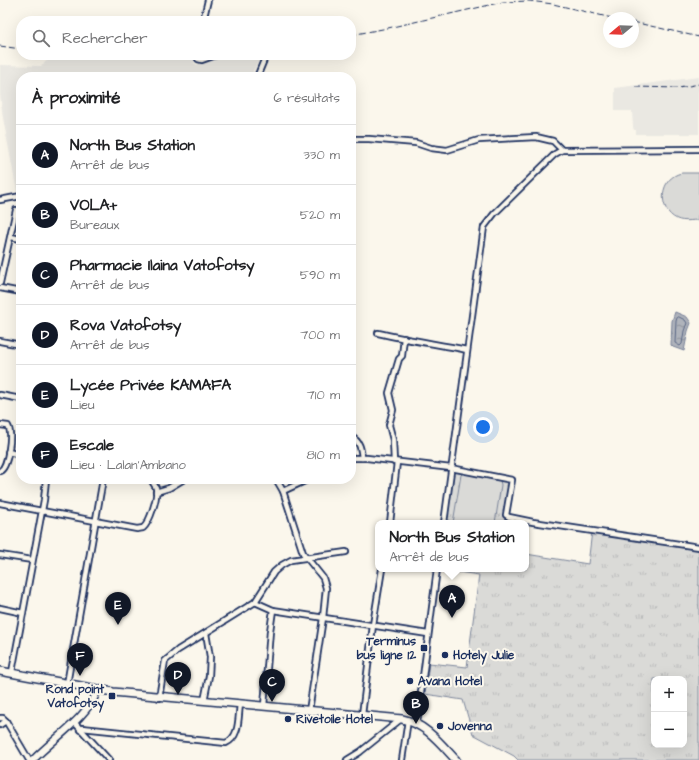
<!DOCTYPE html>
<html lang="fr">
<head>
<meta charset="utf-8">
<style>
	body { margin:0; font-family:"Architects Daughter",sans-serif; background:#f2f2f2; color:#202124 }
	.controls { position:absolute; right:12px; bottom:12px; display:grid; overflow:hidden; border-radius:8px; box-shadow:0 4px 16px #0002 }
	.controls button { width:36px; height:36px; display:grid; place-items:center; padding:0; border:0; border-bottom:1px solid #e0e0e0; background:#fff; color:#202124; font:20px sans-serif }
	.compass { position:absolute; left:603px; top:12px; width:36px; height:36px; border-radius:50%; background:#fff; box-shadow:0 4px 16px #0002; rotate:251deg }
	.you { position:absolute; left:483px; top:427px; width:14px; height:14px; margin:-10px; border:3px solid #fff; border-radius:50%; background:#1a73e8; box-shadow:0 0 0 6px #1a73e833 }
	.badge { display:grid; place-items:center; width:26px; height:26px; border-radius:50%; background:#111827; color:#fff; font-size:13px; font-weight:700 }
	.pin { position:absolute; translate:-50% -33px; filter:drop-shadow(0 1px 2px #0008) }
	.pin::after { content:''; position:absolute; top:21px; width:14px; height:12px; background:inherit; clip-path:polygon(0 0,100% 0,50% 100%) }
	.popup { position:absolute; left:375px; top:520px; width:154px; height:52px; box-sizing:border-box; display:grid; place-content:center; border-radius:8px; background:#fff; filter:drop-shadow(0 1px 3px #0005); font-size:13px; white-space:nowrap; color:#757577 }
	.popup b { font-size:15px; color:#202124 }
	.popup::after { content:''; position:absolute; left:50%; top:100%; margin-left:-8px; border:8px solid transparent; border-top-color:#fff }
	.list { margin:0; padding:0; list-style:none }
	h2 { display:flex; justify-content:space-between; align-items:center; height:52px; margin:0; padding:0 16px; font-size:17px }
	h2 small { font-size:13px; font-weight:400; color:#757577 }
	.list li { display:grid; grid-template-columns:26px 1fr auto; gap:12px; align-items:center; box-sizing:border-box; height:60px; padding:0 16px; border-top:1px solid #e0e0e0 }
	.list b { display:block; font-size:15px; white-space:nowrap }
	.list p { margin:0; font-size:13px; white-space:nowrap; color:#757577 }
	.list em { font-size:13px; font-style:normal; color:#757577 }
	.icon { flex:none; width:22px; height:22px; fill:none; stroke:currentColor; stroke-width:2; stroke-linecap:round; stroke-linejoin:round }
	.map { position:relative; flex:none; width:699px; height:760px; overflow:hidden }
	.search { position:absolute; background:#fff; box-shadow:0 4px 16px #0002; left:16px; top:16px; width:340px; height:44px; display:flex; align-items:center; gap:10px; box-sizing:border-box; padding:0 14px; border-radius:16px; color:#757577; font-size:15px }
	.panel { position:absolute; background:#fff; box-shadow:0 4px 16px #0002; left:16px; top:72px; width:340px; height:412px; border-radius:16px }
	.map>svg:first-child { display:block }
	.built { fill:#eae8e2 }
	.grass { fill:url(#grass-tufts); stroke:#7a849a; fill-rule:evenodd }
	.pitch { fill:#dadad7; stroke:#7a849a }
	.water { fill:url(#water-ripples); stroke:#747e96 }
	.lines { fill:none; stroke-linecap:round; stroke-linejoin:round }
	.shore { stroke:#566483; stroke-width:1 }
	.street-casing { stroke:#1b2f5e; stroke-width:8 }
	.secondary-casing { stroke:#1b2f5e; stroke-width:9 }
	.primary-casing { stroke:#1b2f5e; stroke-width:10 }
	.street { stroke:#fbf7ec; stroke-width:4.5 }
	.secondary { stroke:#fbf7ec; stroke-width:6 }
	.primary { stroke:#fbf7ec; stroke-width:7 }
	.rail { stroke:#1b2f5e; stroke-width:1; stroke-dasharray:6 3; stroke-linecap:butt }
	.poi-dot { fill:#1b2f5e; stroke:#fbf7ec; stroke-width:1.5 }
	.labels { text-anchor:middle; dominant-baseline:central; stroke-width:4; stroke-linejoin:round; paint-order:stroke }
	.poi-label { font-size:12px; font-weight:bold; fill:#1b2f5e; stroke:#fbf7ec; text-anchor:start }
</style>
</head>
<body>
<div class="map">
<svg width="699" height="760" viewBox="0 0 699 760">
	<defs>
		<pattern id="grass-tufts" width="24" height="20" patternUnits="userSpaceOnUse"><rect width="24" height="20" fill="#dadad7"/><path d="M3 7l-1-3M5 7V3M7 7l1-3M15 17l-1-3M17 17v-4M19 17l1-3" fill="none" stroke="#babbbb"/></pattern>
		<pattern id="water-ripples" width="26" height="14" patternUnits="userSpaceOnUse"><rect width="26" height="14" fill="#afb3bb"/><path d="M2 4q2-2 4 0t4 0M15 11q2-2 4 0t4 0" fill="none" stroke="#8e929b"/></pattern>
	</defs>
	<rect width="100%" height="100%" fill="#fbf7ec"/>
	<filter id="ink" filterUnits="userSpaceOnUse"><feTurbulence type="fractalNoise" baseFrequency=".025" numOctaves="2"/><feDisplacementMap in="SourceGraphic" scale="8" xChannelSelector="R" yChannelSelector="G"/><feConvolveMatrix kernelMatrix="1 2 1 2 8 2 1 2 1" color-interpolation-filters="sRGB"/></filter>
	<g filter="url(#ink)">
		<g class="built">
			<polygon points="93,55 192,55 194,63 197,65 222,55 259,55 261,57 253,71 253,77 21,77 21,191 17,192 3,118 0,95 0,65 41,66 51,57"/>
			<polygon points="699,77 699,134 636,134 636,130 634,130 633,127 632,111 615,111 615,88"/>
		</g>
		<g class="grass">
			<polygon points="451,468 512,480 506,515 509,517 508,523 444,523"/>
			<path d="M592 531 699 547V760H518L514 756 473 734 463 700 425 694 429 663 467 667 479 575 437 569H526V554L588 564ZM654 679H684V745H654Z"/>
		</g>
		<g class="pitch">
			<path d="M682 173H699V220C692 220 684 222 677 219 657 210 659 177 682 173Z"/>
			<polygon points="463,473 500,480 501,485 495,523 453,523 461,475"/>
		</g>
		<polygon class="water" points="675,312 687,317 691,323 688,331 684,351 673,347 671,345 672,321"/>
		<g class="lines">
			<polygon class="shore" points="679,317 685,320 687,323 684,331 682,344 680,346 675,343 676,321 677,318"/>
			<g class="street-casing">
				<g id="street">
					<polyline points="203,21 208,0"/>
					<polyline points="196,55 198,59 202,60 216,55"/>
					<polyline points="257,77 264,60 264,55"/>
					<polyline points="351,139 369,139 416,143 431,148 447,150 479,140 536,137 553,141 562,150"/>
					<polyline points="0,200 21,196"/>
					<polyline points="11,237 21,239"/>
					<polyline points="0,283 16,210"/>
					<polyline points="0,288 21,292"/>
					<path d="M378 333C407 340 437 344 467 350"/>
					<polyline points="0,341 21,345"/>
					<polyline points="0,395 21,399"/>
					<path d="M0 425 8 426C13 434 8 467 0 471"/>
					<path d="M351 437C360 441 361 449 362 458"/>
					<polyline points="8,452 21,455"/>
					<polyline points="351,458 367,458 451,468 512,480 506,515 509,517 533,522 699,547"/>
					<polyline points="394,462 393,440 389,425 393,410 389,393 399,359 402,356 404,338"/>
					<polyline points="276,479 283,491 303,553 323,578 326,588 323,618 309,711"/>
					<polyline points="283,491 309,479"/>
					<polyline points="156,492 169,488 184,479"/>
					<path d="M0 503 137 529 143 528C150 522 158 497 156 488 155 485 152 482 151 479"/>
					<polyline points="390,523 397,462"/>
					<polyline points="444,523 484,227 494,214 555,154 562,150 699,149"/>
					<polyline points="0,555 32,560"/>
					<polyline points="255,602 273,610 428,634"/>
					<polyline points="0,608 23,613"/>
					<polyline points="12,672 44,500 46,479"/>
					<polyline points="67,684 103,479"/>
					<polyline points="159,698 165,661 178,650 255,602 274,572 282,565 291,560 346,552"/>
					<polyline points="204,701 209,676 210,657 206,633"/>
					<polyline points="264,706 270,631 273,610"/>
					<polyline points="362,715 373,625 382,569"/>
					<polyline points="0,718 3,718 6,721 29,760"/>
					<polyline points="74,722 109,760"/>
					<polyline points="417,723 437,569"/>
					<polyline points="0,725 6,721"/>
					<path d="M80 730 82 728 226 743C240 737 238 718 240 704"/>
					<polyline points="347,760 360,752 401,719"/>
					<polyline points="402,760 408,720"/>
				</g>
			</g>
			<g class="secondary-casing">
				<path id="secondary" d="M33 760C54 738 86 719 98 690"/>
			</g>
			<g class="primary-casing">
				<path id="primary" d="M0 671 113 692 402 719C426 724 440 743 456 760"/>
			</g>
			<use href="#street" class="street"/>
			<use href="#secondary" class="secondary"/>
			<use href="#primary" class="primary"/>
			<g class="rail">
				<polyline points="633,22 699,37"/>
				<polyline points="351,35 388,28 503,2 529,1 553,4 612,18"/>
				<polyline points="0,46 21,49"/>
				<polyline points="635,87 679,88 699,84"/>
			</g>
		</g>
	</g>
	<g class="poi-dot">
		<rect x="420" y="644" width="8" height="8" rx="2"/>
		<circle cx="445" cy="655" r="4"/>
		<circle cx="410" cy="681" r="4"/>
		<rect x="108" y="692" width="8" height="8" rx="2"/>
		<circle cx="288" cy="719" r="4"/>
		<circle cx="440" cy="726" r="4"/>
	</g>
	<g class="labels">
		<g class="poi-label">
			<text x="416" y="641" text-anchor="end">Terminus<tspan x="416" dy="14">bus ligne 12</tspan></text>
			<text x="453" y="655">Hotely Julie</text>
			<text x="418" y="681">Avana Hotel</text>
			<text x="104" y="689" text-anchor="end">Rond point<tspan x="104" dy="14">Vatofotsy</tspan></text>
			<text x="296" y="719">Rivetoile Hotel</text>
			<text x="448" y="726">Jovenna</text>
		</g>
	</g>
</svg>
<div class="controls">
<button>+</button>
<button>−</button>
</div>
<svg class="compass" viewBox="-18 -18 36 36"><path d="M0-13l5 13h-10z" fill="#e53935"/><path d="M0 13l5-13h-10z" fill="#757577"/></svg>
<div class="you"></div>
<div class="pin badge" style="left:452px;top:618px">A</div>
<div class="popup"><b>North Bus Station</b>Arrêt de bus</div>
<div class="pin badge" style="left:416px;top:724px">B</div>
<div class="pin badge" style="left:272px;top:702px">C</div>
<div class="pin badge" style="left:178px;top:695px">D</div>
<div class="pin badge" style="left:118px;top:625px">E</div>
<div class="pin badge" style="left:80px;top:676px">F</div>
<div class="search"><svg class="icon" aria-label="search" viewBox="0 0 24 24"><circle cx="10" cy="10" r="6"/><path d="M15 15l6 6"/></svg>Rechercher</div>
<section class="panel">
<h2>À proximité<small>6 résultats</small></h2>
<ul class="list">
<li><span class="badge">A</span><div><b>North Bus Station</b><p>Arrêt de bus</p></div><em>330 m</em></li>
<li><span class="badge">B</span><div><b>VOLA+</b><p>Bureaux</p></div><em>520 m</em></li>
<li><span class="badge">C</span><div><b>Pharmacie Ilaina Vatofotsy</b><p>Arrêt de bus</p></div><em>590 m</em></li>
<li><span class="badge">D</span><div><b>Rova Vatofotsy</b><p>Arrêt de bus</p></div><em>700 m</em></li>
<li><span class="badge">E</span><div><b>Lycée Privée KAMAFA</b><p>Lieu</p></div><em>710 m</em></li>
<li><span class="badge">F</span><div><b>Escale</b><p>Lieu · Lalan'Ambano</p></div><em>810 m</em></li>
</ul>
</section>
</div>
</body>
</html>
